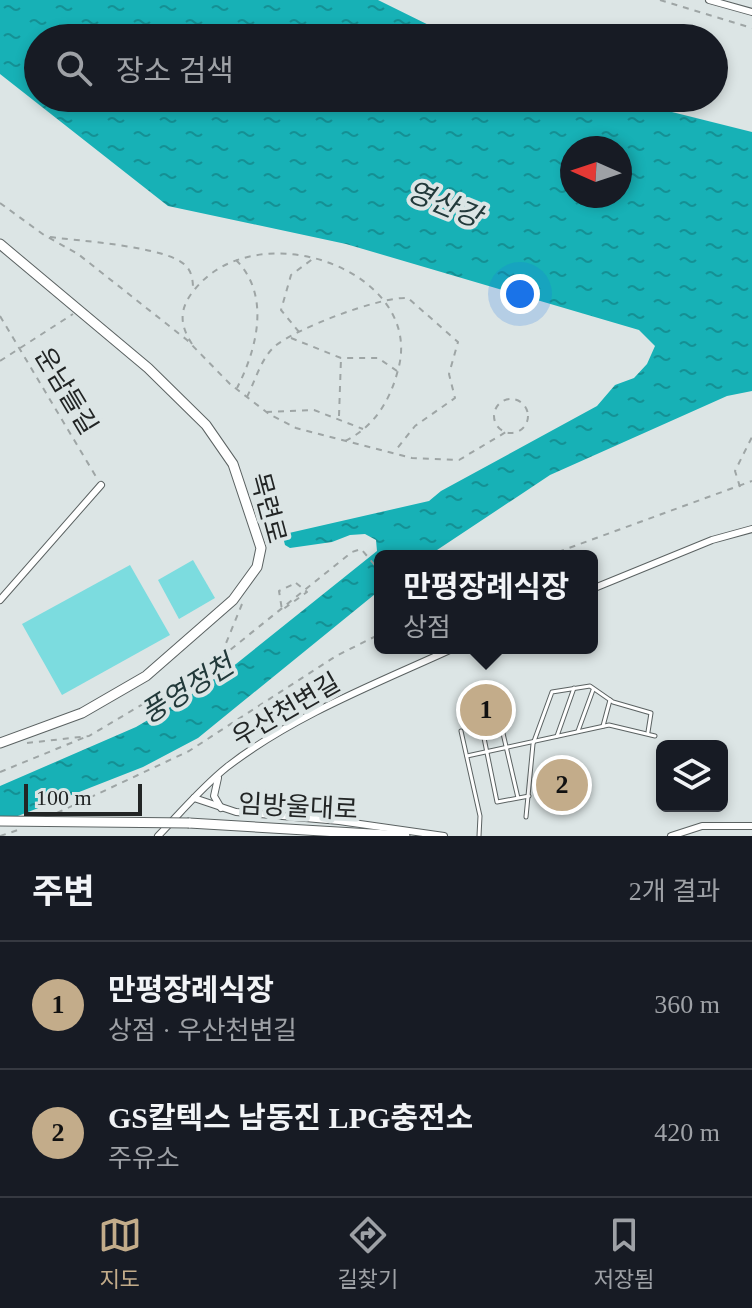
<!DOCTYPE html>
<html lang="ko">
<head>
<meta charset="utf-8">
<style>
	body { margin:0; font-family:"Times New Roman","Noto Sans KR",serif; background:#20242c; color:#f1f3f6 }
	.controls { position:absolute; right:24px; bottom:24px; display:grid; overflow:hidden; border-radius:12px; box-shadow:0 4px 12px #0003 }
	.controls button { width:72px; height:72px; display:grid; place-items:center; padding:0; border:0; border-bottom:2px solid #363941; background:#171b24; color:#f1f3f6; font:40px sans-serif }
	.compass { position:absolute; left:560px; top:136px; width:72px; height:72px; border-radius:50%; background:#171b24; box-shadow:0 4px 12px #0003; rotate:273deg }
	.scale { position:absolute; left:24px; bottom:20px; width:118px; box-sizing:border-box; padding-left:8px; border:4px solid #222525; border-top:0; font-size:22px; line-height:28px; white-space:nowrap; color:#222525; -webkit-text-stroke:6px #dce5e5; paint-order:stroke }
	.you { position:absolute; left:520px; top:294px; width:28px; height:28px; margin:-20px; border:6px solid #fff; border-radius:50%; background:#1a73e8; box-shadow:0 0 0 12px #1a73e833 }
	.badge { display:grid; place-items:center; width:52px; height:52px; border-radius:50%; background:#c3ac8a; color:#111; font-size:26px; font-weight:700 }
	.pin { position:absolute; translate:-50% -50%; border:4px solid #fff; box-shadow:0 2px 8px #0006 }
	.popup { position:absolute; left:374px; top:550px; width:224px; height:104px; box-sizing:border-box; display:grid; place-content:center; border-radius:12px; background:#171b24; filter:drop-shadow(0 2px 6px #0005); font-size:26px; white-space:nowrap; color:#9ea1a6 }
	.popup b { font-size:30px; color:#f1f3f6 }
	.popup::after { content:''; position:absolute; left:50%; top:100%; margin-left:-16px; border:16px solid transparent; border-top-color:#171b24 }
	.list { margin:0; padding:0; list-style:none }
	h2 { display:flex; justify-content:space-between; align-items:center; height:104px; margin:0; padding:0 32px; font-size:34px }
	h2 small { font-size:26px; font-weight:400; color:#9ea1a6 }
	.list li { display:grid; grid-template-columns:52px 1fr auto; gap:24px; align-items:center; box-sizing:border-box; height:128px; padding:0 32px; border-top:2px solid #363941 }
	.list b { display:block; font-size:30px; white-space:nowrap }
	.list p { margin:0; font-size:26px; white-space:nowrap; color:#9ea1a6 }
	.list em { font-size:26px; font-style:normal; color:#9ea1a6 }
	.icon { flex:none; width:44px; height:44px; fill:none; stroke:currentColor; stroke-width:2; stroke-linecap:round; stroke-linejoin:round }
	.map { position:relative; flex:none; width:752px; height:836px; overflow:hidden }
	.search { position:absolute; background:#171b24; box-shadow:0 4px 12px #0003; left:24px; right:24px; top:24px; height:88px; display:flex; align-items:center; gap:20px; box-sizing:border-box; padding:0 28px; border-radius:44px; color:#9ea1a6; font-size:30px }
	.sheet { height:360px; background:#171b24 }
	nav { display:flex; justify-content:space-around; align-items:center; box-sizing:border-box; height:112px; border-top:2px solid #363941; background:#171b24; font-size:22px; color:#9ea1a6 }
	nav a { display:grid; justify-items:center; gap:4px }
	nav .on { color:#c3ac8a }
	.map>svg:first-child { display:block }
	.pitch { fill:#7cdcdf }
	.water { fill:url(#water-ripples); fill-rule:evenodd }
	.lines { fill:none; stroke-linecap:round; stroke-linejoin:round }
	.lane-casing { stroke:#5b6262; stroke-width:5 }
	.street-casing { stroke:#5b6262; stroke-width:8 }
	.secondary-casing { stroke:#5b6262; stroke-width:11 }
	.path { stroke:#9ea5a5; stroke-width:2; stroke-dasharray:6 6; stroke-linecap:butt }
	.lane { stroke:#fff; stroke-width:3 }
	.street { stroke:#fff; stroke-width:6 }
	.secondary { stroke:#fff; stroke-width:9 }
	.secondary-bridge-casing { stroke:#5b6262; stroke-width:11; stroke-linecap:butt }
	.secondary-bridge { stroke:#fff; stroke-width:9 }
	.labels { text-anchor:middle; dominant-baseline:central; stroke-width:8; stroke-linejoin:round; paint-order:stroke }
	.street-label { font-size:26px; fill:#222525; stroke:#dce5e5 }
	.water-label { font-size:28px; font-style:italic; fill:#22393a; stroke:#dce5e5 }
</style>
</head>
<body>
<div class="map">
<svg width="752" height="836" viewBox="0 0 752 836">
	<defs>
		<pattern id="water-ripples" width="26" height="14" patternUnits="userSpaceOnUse" patternTransform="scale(2)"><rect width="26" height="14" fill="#17b1b6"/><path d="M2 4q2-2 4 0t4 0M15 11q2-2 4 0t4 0" fill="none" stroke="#149094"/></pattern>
	</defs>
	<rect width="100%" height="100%" fill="#dce5e5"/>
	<g class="pitch">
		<polygon points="193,560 215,598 179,619 158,580"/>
		<polygon points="130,565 170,635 62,695 22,624"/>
	</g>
	<path class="water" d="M0 0H378L455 38H38V98H616L752 132V391L727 396 550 475 428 556H380V590L198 738 143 767 0 823V786L136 727 189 696 236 664 377 551 376 540 365 534 350 535 332 542 290 548 285 545 283 537 289 533 429 501 441 491 597 406 615 385 634 378 647 364 655 346 639 330 346 244 168 206 0 74ZM572 148H620V196H572Z"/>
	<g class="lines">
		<g class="lane-casing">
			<g id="lane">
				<polyline points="603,726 610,700"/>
				<polyline points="461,731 480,816 479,836"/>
				<polyline points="578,731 593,690"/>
				<polyline points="557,736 574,688"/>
				<polyline points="467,756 609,725 655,736"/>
				<polyline points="518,798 502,729 483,733 497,802 529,796"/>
				<polyline points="526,817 533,744 552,692 590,686 613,702 651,713 648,732"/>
			</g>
		</g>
		<g class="street-casing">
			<g id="street">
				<polyline points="709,0 752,12"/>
				<polyline points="592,589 712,540 752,529"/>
				<polyline points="0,600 101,485"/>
				<polyline points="218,778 214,796 221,808"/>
				<polyline points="194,798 236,812 339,821 444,836"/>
				<path d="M158 836C181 812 202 787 227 767 294 715 378 683 454 648"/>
				<polyline points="671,836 702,826 752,826"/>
			</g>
		</g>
		<g class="secondary-casing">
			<g id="secondary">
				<polyline points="0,244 148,368 206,425 233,464 261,548 257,567 233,600 146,676 82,713 0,743"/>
				<polyline points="189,823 405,836"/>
			</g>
		</g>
		<g class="path">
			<polyline points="660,0 752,28"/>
			<polyline points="0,203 44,235 78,254 187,340 230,384 269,414 296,428 412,458 459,460 506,432"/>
			<path d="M50 237C78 241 168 246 186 266 192 272 193 281 193 289"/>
			<path d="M236 260C271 295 257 349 237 388"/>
			<polyline points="0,316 98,480"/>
			<polyline points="299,332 281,310 291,275 314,258"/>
			<polyline points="291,338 341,358 378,358 397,371"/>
			<path d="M192 344C179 324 179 308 195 289 259 211 426 272 398 370 390 401 374 427 345 441"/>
			<polyline points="0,361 73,314"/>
			<path d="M247 397C255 381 261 359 274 347 294 329 381 296 408 298L458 342 449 374 455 398 415 426 395 451"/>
			<circle cx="511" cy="416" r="17"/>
			<polyline points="266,412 314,410 363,429"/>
			<polyline points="339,416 341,358"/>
			<polyline points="740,487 735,471 752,437"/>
			<polyline points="547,556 752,481"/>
			<polygon points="296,583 307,592 282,610 279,591"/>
			<polyline points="242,604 220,658 352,552 361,549 380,571"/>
			<polyline points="27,743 89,736 219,659"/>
			<polyline points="0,772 88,736"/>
			<polyline points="57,813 189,751 336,656 380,634"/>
			<polyline points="0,836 18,830"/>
		</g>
		<use href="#lane" class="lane"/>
		<use href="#street" class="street"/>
		<use href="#secondary" class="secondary"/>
		<g class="secondary-bridge-casing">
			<polyline id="secondary-bridge" points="0,821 189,823"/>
		</g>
		<use href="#secondary-bridge" class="secondary-bridge"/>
	</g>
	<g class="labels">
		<g class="street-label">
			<text transform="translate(66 391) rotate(59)">운남들길</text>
			<text transform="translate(268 508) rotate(75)">목련로</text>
			<text transform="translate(286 710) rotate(-30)">우산천변길</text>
			<text transform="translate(298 807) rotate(3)">임방울대로</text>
		</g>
		<g class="water-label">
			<text transform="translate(444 204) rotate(22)">영산강</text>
			<text transform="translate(187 689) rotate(-32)">풍영정천</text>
		</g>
	</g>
</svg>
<div class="controls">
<button><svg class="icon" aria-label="layers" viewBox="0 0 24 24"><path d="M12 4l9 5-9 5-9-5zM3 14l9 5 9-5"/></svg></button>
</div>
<svg class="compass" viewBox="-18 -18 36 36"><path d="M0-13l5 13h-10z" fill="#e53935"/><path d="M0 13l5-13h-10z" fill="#9ea1a6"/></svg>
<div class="scale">100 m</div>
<div class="you"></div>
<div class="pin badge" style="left:486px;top:710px">1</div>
<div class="popup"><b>만평장례식장</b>상점</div>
<div class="pin badge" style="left:562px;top:785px">2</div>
<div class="search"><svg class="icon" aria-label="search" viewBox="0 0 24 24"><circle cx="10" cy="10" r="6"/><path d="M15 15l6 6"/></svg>장소 검색</div>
</div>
<section class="sheet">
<h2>주변<small>2개 결과</small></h2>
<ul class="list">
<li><span class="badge">1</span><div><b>만평장례식장</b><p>상점 · 우산천변길</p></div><em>360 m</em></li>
<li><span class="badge">2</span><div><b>GS칼텍스 남동진 LPG충전소</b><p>주유소</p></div><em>420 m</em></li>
</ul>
</section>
<nav>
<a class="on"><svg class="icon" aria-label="map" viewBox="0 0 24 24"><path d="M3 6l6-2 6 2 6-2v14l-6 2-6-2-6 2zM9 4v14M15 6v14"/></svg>지도</a>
<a><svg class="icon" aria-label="directions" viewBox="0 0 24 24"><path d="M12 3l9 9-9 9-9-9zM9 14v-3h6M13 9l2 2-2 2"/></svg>길찾기</a>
<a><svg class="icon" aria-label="saved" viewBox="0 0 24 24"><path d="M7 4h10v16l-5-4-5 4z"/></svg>저장됨</a>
</nav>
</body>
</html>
